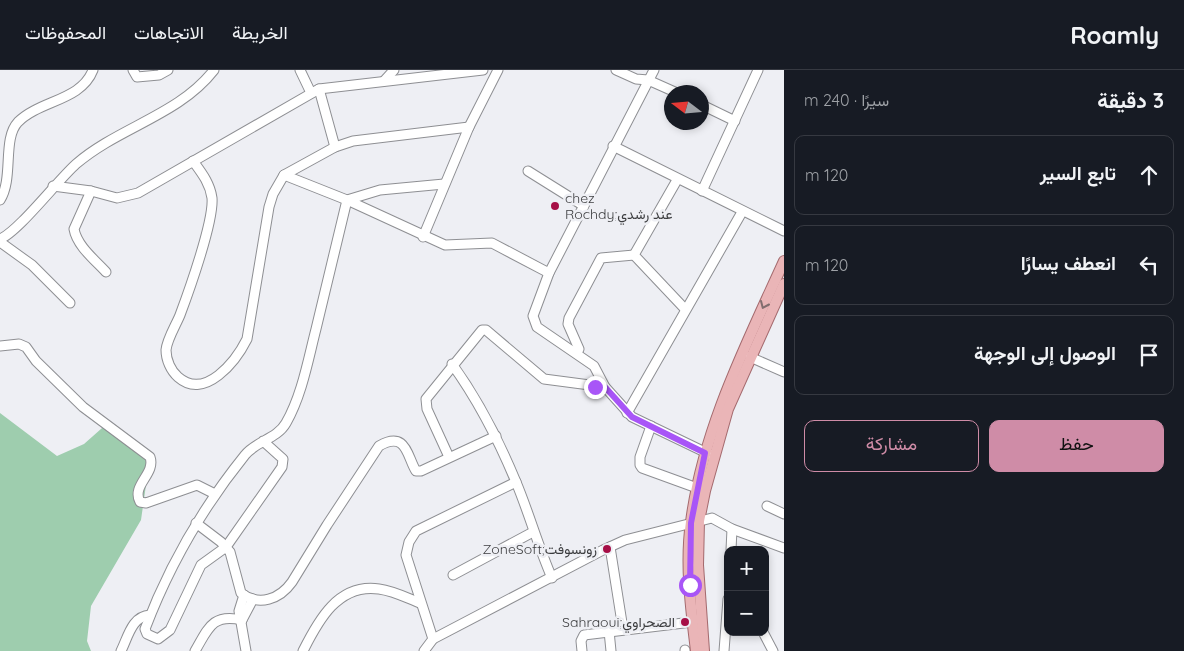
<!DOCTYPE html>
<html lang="ar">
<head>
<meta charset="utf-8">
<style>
	body { margin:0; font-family:Quicksand,Vazirmatn,sans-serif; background:#242831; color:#f1f3f6; direction:rtl }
	.controls { position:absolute; right:15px; bottom:15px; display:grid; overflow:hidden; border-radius:10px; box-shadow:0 2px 8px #0003 }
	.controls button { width:45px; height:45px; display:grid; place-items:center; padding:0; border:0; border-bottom:1px solid #363941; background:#171b24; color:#f1f3f6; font:25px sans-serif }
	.compass { position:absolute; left:664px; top:15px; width:45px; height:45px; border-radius:50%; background:#171b24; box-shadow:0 2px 8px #0003; rotate:286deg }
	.stop { position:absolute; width:15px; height:15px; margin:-11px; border:4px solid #a855f7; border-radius:50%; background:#fff }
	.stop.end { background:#a855f7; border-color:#fff; box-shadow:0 1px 5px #0008 }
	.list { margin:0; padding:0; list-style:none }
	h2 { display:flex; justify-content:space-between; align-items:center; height:65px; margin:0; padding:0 20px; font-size:21px }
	h2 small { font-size:16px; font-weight:400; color:#9ea1a6 }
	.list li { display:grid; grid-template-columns:32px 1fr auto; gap:15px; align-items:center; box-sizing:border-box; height:80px; margin:0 10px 10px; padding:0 10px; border:1px solid #363941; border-radius:10px }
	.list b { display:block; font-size:19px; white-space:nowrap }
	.list em { font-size:16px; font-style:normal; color:#9ea1a6 }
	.actions { display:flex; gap:10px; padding:15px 20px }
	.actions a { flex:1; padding:11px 0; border:1px solid #cf8ca7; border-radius:10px; text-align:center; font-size:18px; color:#cf8ca7 }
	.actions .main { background:#cf8ca7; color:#111 }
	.icon { flex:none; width:28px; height:28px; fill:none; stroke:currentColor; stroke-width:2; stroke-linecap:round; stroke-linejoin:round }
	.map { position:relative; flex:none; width:784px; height:581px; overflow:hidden; direction:ltr }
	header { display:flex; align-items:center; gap:30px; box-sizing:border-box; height:70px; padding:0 25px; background:#171b24; border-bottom:1px solid #363941 }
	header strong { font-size:24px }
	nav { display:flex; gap:28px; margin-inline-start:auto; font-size:18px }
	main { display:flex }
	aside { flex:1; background:#171b24 }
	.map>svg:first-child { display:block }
	.green { fill:#9ecdae }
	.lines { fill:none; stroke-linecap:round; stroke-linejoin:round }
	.minor-casing { stroke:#8e8f93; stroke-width:11 }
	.major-casing { stroke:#a46a6e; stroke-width:12 }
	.minor { stroke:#fff; stroke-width:9 }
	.major { stroke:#eab5b7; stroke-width:10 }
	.oneway { stroke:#826d6f }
	.route { stroke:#a855f7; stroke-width:6 }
	.poi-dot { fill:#a60f46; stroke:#eeeff4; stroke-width:2 }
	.labels { text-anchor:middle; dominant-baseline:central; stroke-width:5; stroke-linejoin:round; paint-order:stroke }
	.poi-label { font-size:14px; fill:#3c3d3f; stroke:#eeeff4; text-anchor:end }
</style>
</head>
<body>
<header>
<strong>Roamly</strong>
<nav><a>الخريطة</a><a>الاتجاهات</a><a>المحفوظات</a></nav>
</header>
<main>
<aside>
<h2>3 دقيقة<small>سيرًا · 240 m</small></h2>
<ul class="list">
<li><svg class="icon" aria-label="ahead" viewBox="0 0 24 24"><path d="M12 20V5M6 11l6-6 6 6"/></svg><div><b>تابع السير</b></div><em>120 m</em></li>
<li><svg class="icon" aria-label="left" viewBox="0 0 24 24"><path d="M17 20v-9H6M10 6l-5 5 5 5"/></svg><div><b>انعطف يسارًا</b></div><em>120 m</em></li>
<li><svg class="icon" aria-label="arrive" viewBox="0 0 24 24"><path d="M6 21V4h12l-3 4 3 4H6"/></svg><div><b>الوصول إلى الوجهة</b></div></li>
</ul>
<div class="actions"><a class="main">حفظ</a><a>مشاركة</a></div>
</aside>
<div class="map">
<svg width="784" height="581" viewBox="0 0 784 581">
	<rect width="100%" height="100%" fill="#eeeff4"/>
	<polygon class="green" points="0,343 57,386 84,374 110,351 150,387 141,450 91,536 87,571 91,581 0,581"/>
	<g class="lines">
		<g class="minor-casing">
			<g id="minor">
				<polyline points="133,0 137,7 159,5 168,0"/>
				<polyline points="300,0 311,23"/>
				<polyline points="616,0 636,9 648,10 675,22"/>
				<polyline points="654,0 549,203 533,246 537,257 594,296 605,317 632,347 711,385"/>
				<polyline points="384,11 394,0"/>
				<polyline points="319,19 335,77"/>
				<polyline points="702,35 735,51"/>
				<polyline points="613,76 784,161"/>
				<path d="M193 91C201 102 210 113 212 128 214 151 189 221 180 245 176 255 167 269 166 280 166 290 171 301 178 307 205 331 236 291 247 269L269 137 273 124 284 105 335 77 353 71 469 57"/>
				<polyline points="528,101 584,136"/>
				<polyline points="284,105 347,130 445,175 492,173 549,203"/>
				<polyline points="677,110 634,185 685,239"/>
				<polyline points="53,116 91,121 117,128 138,123 319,19 483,0"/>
				<path d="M91 121 74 159C77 176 95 190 106 202"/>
				<polyline points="702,121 758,0"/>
				<path d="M0 130C14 108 2 69 18 52 40 30 81 31 93 0"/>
				<polyline points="423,167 469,57 498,0"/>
				<path d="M0 169C18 162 58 110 76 94 119 57 179 45 214 0"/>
				<polyline points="0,172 32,195 70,233"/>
				<path d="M0 276 19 274 26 277 36 291 83 337 150 387C156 404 131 415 140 432L146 433 197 415 215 424"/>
				<polyline points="577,283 579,279 568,254 569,248 601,188 634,185"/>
				<polyline points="750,287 784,302"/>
				<path d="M452 294C478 330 499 371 516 412 529 443 538 476 552 508"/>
				<polyline points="627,343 742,142"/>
				<polyline points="651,356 640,387 640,395 642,398 697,418"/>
				<path d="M263 371 283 389 282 397 226 477 201 495 170 560 158 569 147 564 145 559C169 496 203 437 245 385 256 371 277 369 286 353 302 325 308 290 316 259 326 216 337 173 347 130L380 120 444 114"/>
				<polyline points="449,387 427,339 426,329 482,260 486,260 544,309 605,317"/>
				<polyline points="767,436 784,444"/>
				<path d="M196 453 221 472 230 482 241 523C259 537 280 529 292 512L327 455 379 376C407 360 407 387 416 401H421L496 366"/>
				<polyline points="610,477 623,559"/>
				<polyline points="731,480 732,459"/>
				<polyline points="453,505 533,462"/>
				<polyline points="244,525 239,541 246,581"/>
				<polyline points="242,550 253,529"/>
				<polyline points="609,561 611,581"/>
				<polyline points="763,562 773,581"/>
				<polyline points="433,569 406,485 409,472 416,461 516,412"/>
				<polyline points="685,580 685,581"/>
				<path d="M121 581C128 567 132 546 150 545"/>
				<path d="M195 581C208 559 212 543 242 550"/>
				<path d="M303 581C318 551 338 513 379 519 394 521 407 528 420 533"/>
				<polyline points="424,581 433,569 603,480 625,470 712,448 732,459 784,478"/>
				<polyline points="582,581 581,571 584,565 692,552"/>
				<polyline points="724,581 728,529"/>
			</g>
		</g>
		<g class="major-casing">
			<g id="major">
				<path d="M696 581C691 539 685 494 691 452 703 359 746 275 784 191"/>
				<polyline points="704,581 698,495 699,451 705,421 728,339 784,214"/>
			</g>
		</g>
		<use href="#minor" class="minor"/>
		<use href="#major" class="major"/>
	</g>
	<defs><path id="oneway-chevron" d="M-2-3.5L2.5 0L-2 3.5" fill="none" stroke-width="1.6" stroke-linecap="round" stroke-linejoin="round" transform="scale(1.25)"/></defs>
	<use class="oneway" href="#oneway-chevron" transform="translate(764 235) rotate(114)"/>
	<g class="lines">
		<polyline class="route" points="595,317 605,317 632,347 705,383 691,453 690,515"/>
	</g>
	<g class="poi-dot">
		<circle cx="555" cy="136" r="5"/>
		<circle cx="607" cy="479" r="5"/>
		<circle cx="685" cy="552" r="5"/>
	</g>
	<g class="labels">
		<g class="poi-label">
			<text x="565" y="128" text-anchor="start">chez<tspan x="565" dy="16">Rochdy;عند رشدي</tspan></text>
			<text x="597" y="479">ZoneSoft;زونسوفت</text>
			<text x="675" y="552">Sahraoui;الصحراوي</text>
		</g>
	</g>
</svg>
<div class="controls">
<button>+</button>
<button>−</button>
</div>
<svg class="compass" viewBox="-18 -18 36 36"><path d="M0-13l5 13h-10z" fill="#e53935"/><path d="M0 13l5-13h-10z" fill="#9ea1a6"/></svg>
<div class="stop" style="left:690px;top:515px"></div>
<div class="stop end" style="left:595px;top:317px"></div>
</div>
</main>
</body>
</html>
